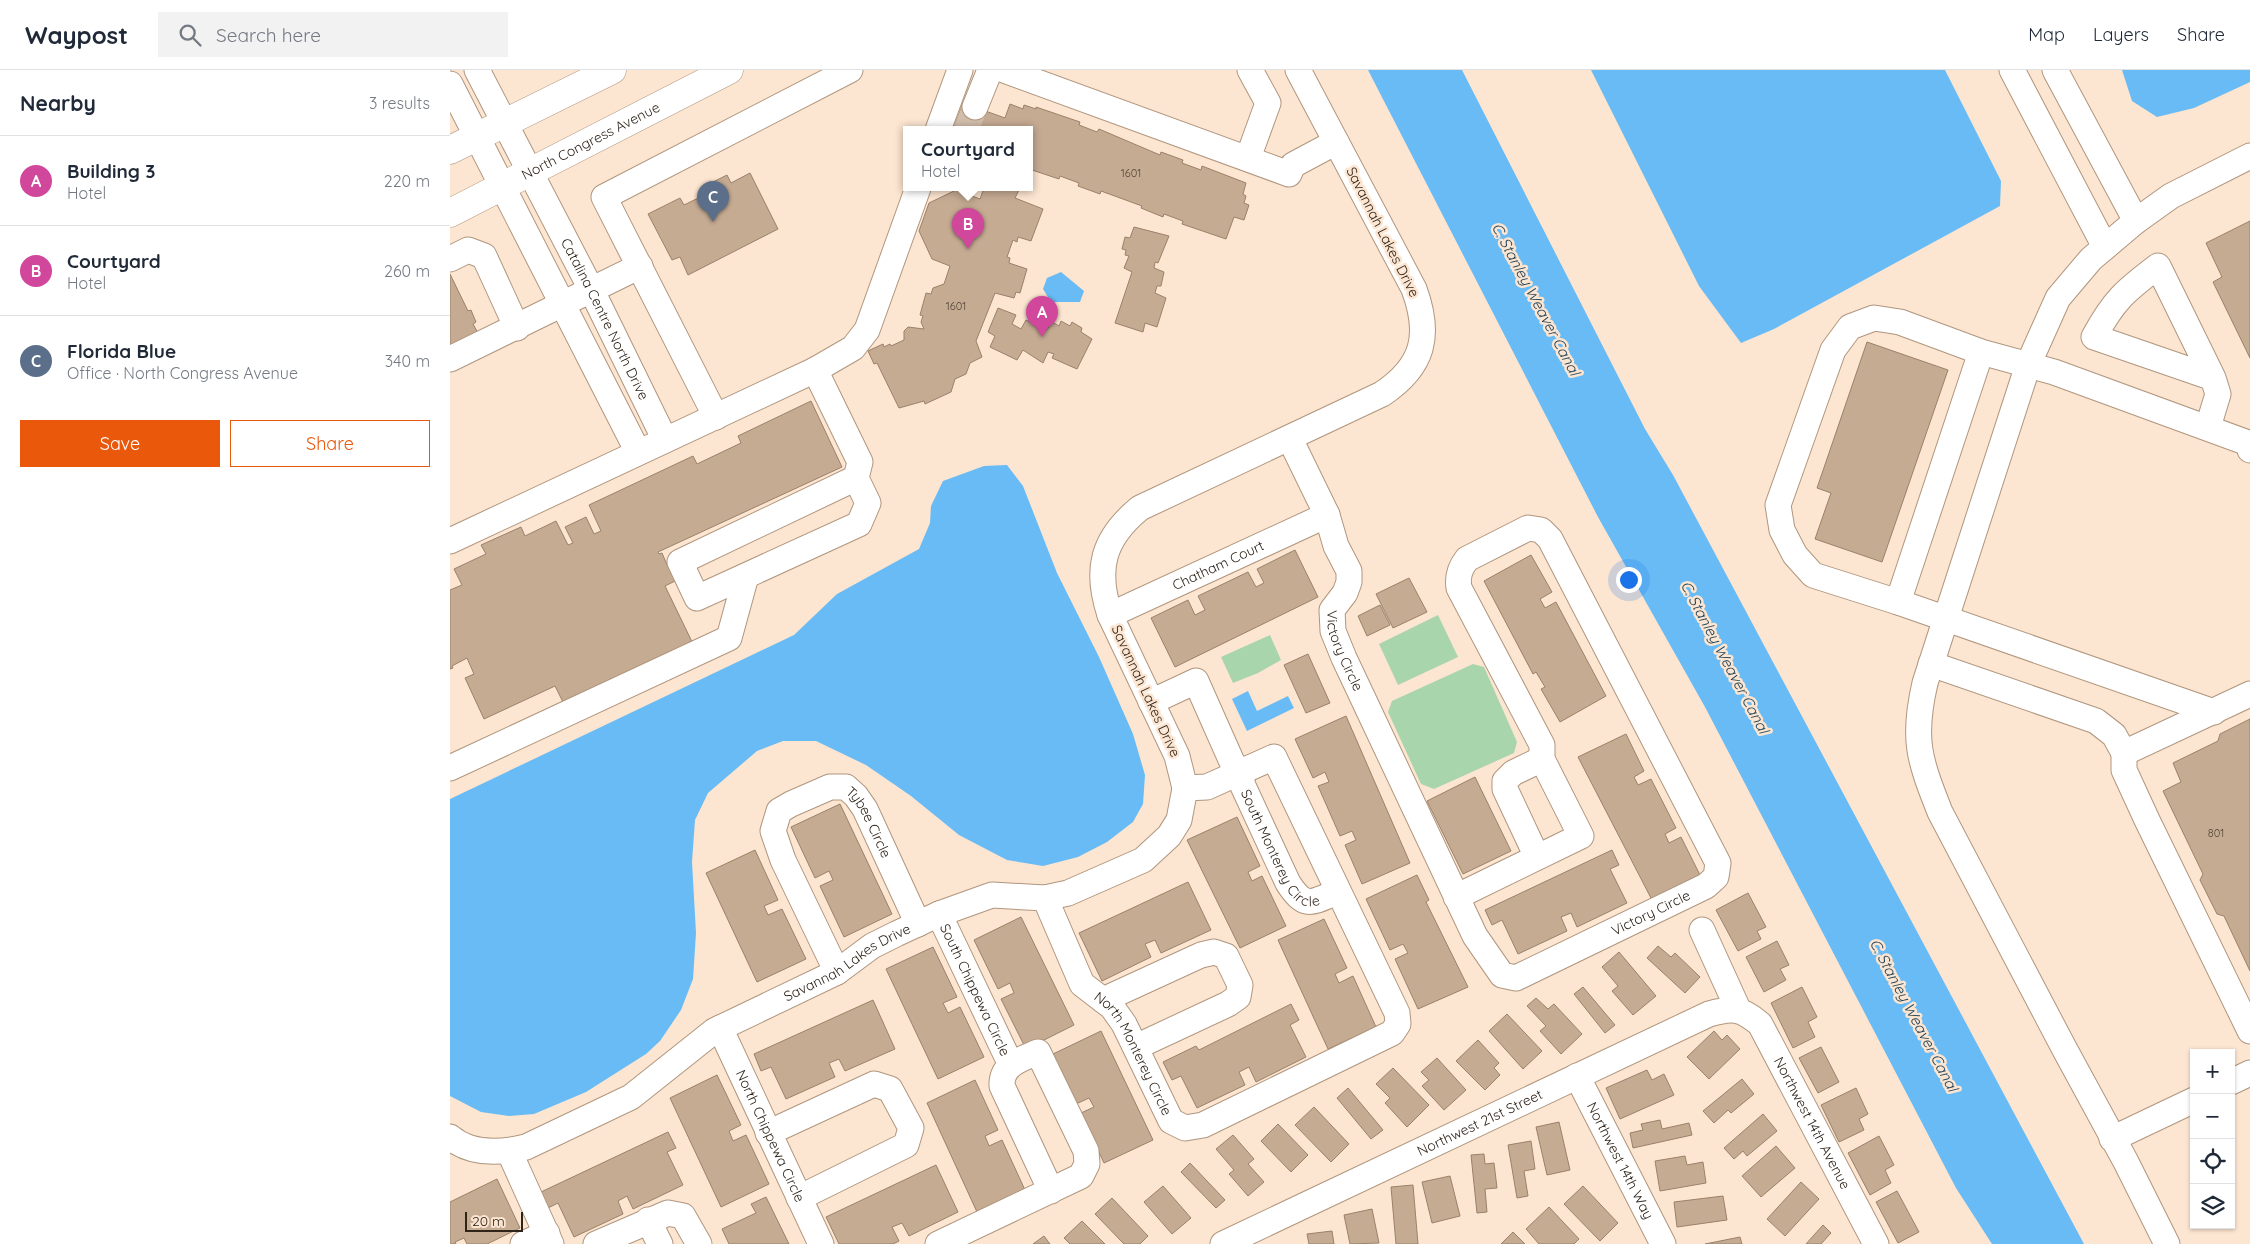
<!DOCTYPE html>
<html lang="en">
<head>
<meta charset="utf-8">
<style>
	body { margin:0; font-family:Quicksand,sans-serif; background:#f2f2f3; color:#1f2937 }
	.controls { position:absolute; right:15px; bottom:15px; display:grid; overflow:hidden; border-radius:0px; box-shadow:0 1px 4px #0004 }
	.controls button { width:45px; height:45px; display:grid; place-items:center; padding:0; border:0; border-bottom:1px solid #e0e1e3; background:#fff; color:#1f2937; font:25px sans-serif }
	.scale { position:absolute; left:15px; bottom:12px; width:58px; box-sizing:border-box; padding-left:5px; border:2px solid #2e241a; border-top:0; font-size:14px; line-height:18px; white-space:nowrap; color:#2e241a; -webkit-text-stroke:4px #fce5d1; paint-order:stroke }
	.you { position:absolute; left:1178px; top:509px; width:18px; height:18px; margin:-12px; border:4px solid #fff; border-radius:50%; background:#1a73e8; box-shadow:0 0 0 8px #1a73e833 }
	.badge { display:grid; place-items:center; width:32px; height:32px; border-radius:50%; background:#ea580c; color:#fff; font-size:16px; font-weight:700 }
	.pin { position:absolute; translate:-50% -41px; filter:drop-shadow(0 1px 2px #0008) }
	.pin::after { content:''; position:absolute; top:26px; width:18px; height:15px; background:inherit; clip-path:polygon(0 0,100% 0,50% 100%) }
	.popup { position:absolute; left:453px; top:56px; width:130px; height:65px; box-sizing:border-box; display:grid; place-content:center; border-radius:0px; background:#fff; filter:drop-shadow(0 1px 4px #0005); font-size:16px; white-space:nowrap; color:#747a83 }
	.popup b { font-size:19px; color:#1f2937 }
	.popup::after { content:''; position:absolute; left:50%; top:100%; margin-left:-10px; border:10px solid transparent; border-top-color:#fff }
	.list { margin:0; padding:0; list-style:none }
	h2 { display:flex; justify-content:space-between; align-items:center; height:65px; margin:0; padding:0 20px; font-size:21px }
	h2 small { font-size:16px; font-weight:400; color:#747a83 }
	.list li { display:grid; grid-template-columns:32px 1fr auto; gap:15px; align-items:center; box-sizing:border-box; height:90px; padding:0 20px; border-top:1px solid #e0e1e3 }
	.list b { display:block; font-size:19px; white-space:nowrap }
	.list p { margin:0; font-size:16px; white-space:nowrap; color:#747a83 }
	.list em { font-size:16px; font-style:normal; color:#747a83 }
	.actions { display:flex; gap:10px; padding:15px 20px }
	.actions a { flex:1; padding:11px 0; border:1px solid #ea580c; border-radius:0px; text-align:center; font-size:18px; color:#ea580c }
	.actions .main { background:#ea580c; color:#fff }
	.icon { flex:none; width:28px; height:28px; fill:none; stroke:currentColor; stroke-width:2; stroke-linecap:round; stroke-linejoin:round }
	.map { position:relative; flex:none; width:1800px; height:1174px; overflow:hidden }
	header { display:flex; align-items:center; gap:30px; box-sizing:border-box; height:70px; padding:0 25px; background:#fff; border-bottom:1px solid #e0e1e3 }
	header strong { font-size:24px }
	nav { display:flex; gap:28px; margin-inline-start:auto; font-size:18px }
	.search { width:350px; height:45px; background:#f2f2f3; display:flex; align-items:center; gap:12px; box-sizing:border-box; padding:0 18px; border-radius:0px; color:#747a83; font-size:19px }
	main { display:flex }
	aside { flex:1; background:#fff }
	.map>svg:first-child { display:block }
	.green { fill:#a8d5ac }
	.water { fill:#68bbf4 }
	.building { fill:#c6ab93; stroke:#9a8169 }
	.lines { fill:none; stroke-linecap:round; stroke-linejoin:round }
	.minor-tunnel { stroke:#d3beac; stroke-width:25; stroke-dasharray:25 12; stroke-linecap:butt }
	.minor-casing { stroke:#b0967e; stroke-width:27 }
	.major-casing { stroke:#b0967e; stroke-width:29 }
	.minor { stroke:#fff; stroke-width:25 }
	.major { stroke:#fff; stroke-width:28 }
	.labels { text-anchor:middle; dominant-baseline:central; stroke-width:5; stroke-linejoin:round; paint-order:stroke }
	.number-label { font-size:11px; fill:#544638 }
	.street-label { font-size:14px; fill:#2e241a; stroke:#fce5d1 }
	.water-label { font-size:15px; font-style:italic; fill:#1b3f56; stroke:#fce5d1 }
</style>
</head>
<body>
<header>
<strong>Waypost</strong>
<div class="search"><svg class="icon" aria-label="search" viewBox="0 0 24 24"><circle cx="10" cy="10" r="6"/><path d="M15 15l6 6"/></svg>Search here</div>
<nav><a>Map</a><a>Layers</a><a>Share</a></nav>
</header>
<main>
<aside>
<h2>Nearby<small>3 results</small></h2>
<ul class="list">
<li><span class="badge" style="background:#d1479c">A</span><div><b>Building 3</b><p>Hotel</p></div><em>220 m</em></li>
<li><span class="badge" style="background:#d1479c">B</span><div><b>Courtyard</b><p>Hotel</p></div><em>260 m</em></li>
<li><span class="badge" style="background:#5c6f8a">C</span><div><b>Florida Blue</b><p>Office · North Congress Avenue</p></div><em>340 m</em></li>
</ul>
<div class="actions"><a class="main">Save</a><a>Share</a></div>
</aside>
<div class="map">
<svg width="1800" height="1174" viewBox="0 0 1800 1174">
	<rect width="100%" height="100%" fill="#fce5d1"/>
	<g class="green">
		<polygon points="988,545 1008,587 948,615 929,574"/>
		<polygon points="820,565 831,590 808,603 783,613 771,587"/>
		<polygon points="1023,594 1034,597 1067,672 1064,683 984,719 971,714 938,642 942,631"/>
	</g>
	<g class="water">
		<polygon points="918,0 1012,0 1195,359 1223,405 1634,1174 1542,1174 1506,1118 1255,637 1148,447"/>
		<polygon points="1141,0 1495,0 1551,111 1550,136 1324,259 1291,273 1249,216"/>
		<polygon points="1672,0 1800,0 1800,12 1744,38 1707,47 1682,31"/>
		<polygon points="611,202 634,221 630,232 601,232 593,219 597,208"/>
		<polygon points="557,395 573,416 607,503 649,587 683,664 695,705 693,734 683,752 657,772 628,787 593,796 557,790 509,765 461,726 416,695 366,671 333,671 307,681 258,723 245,750 242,792 246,863 243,909 231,940 210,971 196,984 136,1022 84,1044 59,1046 31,1042 0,1026 0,729 344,565 387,524 469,479 480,453 481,436 493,411 534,396"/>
		<polygon points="798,621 807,641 838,626 844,638 797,661 782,629"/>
	</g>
	<g class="building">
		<polygon points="513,33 555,48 560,34 573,39 574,35 586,39 586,37 630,52 629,55 647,62 649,59 710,85 711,82 733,90 732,93 751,100 752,96 796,113 793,124 796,126 794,133 799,135 794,150 784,147 776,169 732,154 733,151 714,144 713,147 691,138 692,136 651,121 650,124 628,116 629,113 610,106 609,109 579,99 579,60 503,60"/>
		<polygon points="300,103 328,159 238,205 230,187 222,190 198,144 230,128 234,135 267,119 263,112 277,105 281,113"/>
		<polygon points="534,118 570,118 565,128 593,139 581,171 568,167 567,172 563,170 557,187 560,188 559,193 577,199 570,223 566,222 564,228 545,223 526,271 532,287 520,293 516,304 505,309 501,322 475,334 474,331 449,338 427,293 424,294 418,281 433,274 434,277 440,274 441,276 454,270 454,261 458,257 474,259 471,252 473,246 470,245 476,223 481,224 483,218 494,214 500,196 482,189 469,161 479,133 506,120 530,129"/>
		<polygon points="1800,151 1800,288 1763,212 1772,207 1756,173"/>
		<polygon points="684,157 719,166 708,193 705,192 704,198 714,202 711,216 707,216 705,223 716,228 707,257 695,253 693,262 665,253 682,202 674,198 679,186 675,185 676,180 672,179 675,167 680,168"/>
		<polygon points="0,204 18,241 21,240 23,245 26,252 23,254 28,263 0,276"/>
		<polygon points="548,238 566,245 562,254 571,259 576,250 597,260 602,252 609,256 611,251 620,256 622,252 632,258 631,262 642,269 627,299 602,288 604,284 598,282 593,293 573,280 567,290 540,277 545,266 538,262"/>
		<polygon points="1417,272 1498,300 1432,492 1365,469 1381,423 1367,418"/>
		<polygon points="361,331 392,397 208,482 209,484 212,483 218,497 221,496 227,510 215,516 245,578 116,638 105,616 34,649 15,608 24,604 17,588 2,596 3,598 0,599 0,520 12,515 4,499 36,484 31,475 71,457 75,466 106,451 118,475 123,473 115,457 136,447 144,464 151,461 139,435 243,386 247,394 291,373 288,366"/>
		<polygon points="845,480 868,527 725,597 701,548 738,530 745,545 755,540 748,526 798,502 806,517 814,513 807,499"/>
		<polygon points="1081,485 1102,522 1090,529 1095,538 1106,532 1156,626 1110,652 1091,619 1095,617 1086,602 1083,604 1034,511"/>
		<polygon points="959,508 977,542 943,558 926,524"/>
		<polygon points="930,535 940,555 917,566 908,546"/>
		<polygon points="858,584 880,633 856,643 834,595"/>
		<polygon points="896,646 960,793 912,814 895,775 906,770 902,761 890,766 868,716 879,712 875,702 863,708 845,669"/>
		<polygon points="1800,649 1800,901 1774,846 1767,844 1750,810 1753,804 1713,721 1731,712 1723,693 1768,671 1770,664"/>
		<polygon points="1176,664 1194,701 1184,707 1188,715 1201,709 1226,758 1215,764 1219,773 1231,767 1250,805 1202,830 1128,687"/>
		<polygon points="1025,707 1061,781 1013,804 977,731"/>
		<polygon points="390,734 442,844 394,867 370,816 383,810 379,801 365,808 341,757"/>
		<polygon points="787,747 810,796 798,802 802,811 812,806 836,856 790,878 737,770"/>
		<polygon points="305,780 328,830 314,836 318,845 332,839 356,889 307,912 256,803"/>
		<polygon points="1162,780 1169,795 1160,799 1177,833 1127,857 1121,843 1111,847 1117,861 1068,884 1052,850 1042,855 1035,840"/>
		<polygon points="967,805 979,830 976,832 1018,917 968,939 945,889 958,883 953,874 940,880 916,829"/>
		<polygon points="738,812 761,860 711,883 705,870 695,874 701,887 652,911 629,863"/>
		<polygon points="1298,823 1316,857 1307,861 1311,869 1288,881 1266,840"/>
		<polygon points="571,847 624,955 576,979 551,929 564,923 560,913 548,919 524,870"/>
		<polygon points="874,849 897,898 885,904 889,913 903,906 926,957 878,979 828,870"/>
		<polygon points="1327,871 1339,895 1330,899 1336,910 1314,922 1296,887"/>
		<polygon points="1208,876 1221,887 1225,883 1250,907 1235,923 1197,888"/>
		<polygon points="483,877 507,927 493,933 498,943 510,937 534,987 488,1009 436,899"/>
		<polygon points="1169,882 1206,926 1183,945 1162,921 1168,916 1152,897"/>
		<polygon points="1133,917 1165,955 1155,963 1124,924"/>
		<polygon points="1352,917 1367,947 1358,952 1365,967 1343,978 1321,933"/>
		<polygon points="1086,928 1098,939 1104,934 1132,964 1111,984 1090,961 1096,956 1077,936"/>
		<polygon points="423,930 445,979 395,1001 389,989 379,993 385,1007 336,1029 321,997 311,1001 304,984"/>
		<polygon points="841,934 849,950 840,955 856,987 806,1012 799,997 789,1002 795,1015 747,1038 731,1006 722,1010 713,992 746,976 749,980"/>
		<polygon points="1057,944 1092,981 1073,999 1039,961"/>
		<polygon points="651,961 703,1070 654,1093 631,1043 644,1037 639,1028 626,1034 603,984"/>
		<polygon points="1264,961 1272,970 1277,965 1290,979 1259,1009 1237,987"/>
		<polygon points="1028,970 1049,993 1044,998 1050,1005 1035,1020 1006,991"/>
		<polygon points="1371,977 1389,1012 1368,1023 1349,988"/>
		<polygon points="987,988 1016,1020 994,1040 972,1016 979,1010 971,1002"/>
		<polygon points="943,998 979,1035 957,1057 935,1033 940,1028 926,1014"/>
		<polygon points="1197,1000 1202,1010 1214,1004 1224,1025 1170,1049 1156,1018"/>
		<polygon points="267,1005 291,1055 279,1061 283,1071 296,1065 319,1114 271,1137 220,1028"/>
		<polygon points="1292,1009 1304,1024 1281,1043 1278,1040 1264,1053 1253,1041"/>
		<polygon points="525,1010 548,1060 535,1066 539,1076 552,1070 575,1120 527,1142 477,1033"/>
		<polygon points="898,1018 933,1060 921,1069 887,1028"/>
		<polygon points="1406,1018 1418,1044 1409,1049 1414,1060 1389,1072 1371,1035"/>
		<polygon points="864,1037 899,1074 881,1092 845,1055"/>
		<polygon points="1313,1044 1327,1061 1297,1086 1293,1081 1284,1089 1274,1078"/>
		<polygon points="1210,1050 1212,1059 1239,1053 1242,1065 1183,1078 1180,1063 1193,1060 1191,1054"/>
		<polygon points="1109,1052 1120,1100 1097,1105 1086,1057"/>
		<polygon points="828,1054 858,1085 841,1102 811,1071"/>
		<polygon points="218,1062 226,1078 217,1082 233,1115 183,1139 177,1126 168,1131 173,1144 124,1167 108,1133 98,1138 91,1122"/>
		<polygon points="783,1065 804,1089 798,1094 814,1112 798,1126 779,1104 784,1100 766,1079"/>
		<polygon points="1429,1066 1444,1095 1435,1100 1441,1113 1420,1125 1398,1083"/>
		<polygon points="1081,1071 1085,1099 1074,1101 1078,1126 1067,1128 1058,1075"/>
		<polygon points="1326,1076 1345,1098 1311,1127 1292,1106"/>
		<polygon points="1034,1084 1035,1094 1044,1093 1047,1118 1035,1119 1037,1142 1027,1143 1021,1085"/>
		<polygon points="1235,1086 1237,1095 1253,1092 1256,1113 1210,1121 1205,1091"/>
		<polygon points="740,1093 775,1130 766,1138 731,1102"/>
		<polygon points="486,1095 508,1142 459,1166 452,1153 442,1157 449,1171 443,1174 389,1174 376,1147"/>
		<polygon points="1000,1106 1010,1146 982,1153 972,1112"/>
		<polygon points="47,1109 70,1158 37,1174 17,1174 14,1168 5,1172 6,1174 0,1174 0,1132"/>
		<polygon points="1351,1112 1369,1129 1335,1166 1317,1149"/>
		<polygon points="963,1115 968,1174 946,1174 941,1117"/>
		<polygon points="713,1116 741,1148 722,1164 694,1132"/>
		<polygon points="1133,1116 1168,1153 1150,1171 1114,1134"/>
		<polygon points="1447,1121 1469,1162 1448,1173 1426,1132"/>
		<polygon points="1273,1126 1277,1150 1227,1157 1224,1132"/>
		<polygon points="316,1127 339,1174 279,1174 272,1159 306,1143 301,1134"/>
		<polygon points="662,1128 698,1166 690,1174 674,1174 645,1144"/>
		<polygon points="1099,1137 1129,1169 1124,1174 1089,1174 1076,1159"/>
		<polygon points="922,1139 929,1173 900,1174 894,1145"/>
		<polygon points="632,1151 655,1174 620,1174 614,1168"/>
		<polygon points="1373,1155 1381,1163 1371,1174 1356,1174"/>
		<polygon points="882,1161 884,1174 859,1174 857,1164"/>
		<polygon points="1063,1162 1075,1174 1051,1174"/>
		<polygon points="594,1166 600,1174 583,1174"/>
		<polygon points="1290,1167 1292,1174 1255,1174"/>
	</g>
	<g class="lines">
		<polyline class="minor-tunnel" points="516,60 525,37"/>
		<g class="minor-casing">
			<g id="minor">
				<path id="s1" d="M27 0 142 221 215 370"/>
				<polyline points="554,0 839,104 843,95 886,72"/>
				<polyline points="1562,0 1655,177"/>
				<polyline points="1605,0 1686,151"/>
				<polyline points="0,14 188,382"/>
				<polyline points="525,37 540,0"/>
				<polyline points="488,60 510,0"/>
				<polyline points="798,88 818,33 800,0"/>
				<polyline points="0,189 18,180 34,186 67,258"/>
				<polyline points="0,289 190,196"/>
				<polyline points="365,300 410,392 406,408 230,492 247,528 409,454 418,433 406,408"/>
				<polyline points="266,347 154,127 400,0"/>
				<path d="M1758 357 1768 324 1763 308 1708 196C1675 221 1664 230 1644 267L1763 308"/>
				<path id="s2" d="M840 369 877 445 886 476 899 501V512L895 523 882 540 883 561 894 588 1025 866 1052 905 1066 908 1256 816 1266 807 1268 793 1100 469 1091 460 1078 458 1017 489C1010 498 1007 506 1009 518L1092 675V689L1131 766 1006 827"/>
				<polyline points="0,471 365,300 403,278 417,260 468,118"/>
				<polyline points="1448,532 1531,282"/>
				<path id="s3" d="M660 545 877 445"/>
				<polyline points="1481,594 1646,651 1664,665 1674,683 1800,624"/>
				<path id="s4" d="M701 632 746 611 782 692 790 702 793 716 838 813C855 839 861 833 887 822"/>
				<polyline points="1764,642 1448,532 1363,505 1345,485 1332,460 1328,435 1383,280 1400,257 1424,248 1450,252 1531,282 1604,302 1798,373 1800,380"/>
				<polyline points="1674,683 1674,700 1697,750 1800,961"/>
				<polyline points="0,698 279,568 296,506"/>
				<polyline points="1087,787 1055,719 1055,711 1063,703 1092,689"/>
				<path id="s5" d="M595 828 632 914 662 937 674 954 721 1051 735 1058 753 1055 942 963 948 954 947 943 824 687 757 717 735 718"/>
				<path id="s6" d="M489 844 561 995"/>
				<polyline points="1252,860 1288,939"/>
				<path id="s7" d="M387 902 333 790 323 761 329 741 341 734 380 717H396L406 726 415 739 468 854"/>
				<polyline points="653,930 751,885 764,882 776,886 790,915 788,927 778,934 686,977"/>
				<path id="s8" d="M270 958 371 1174"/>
				<path id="s9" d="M1127 1006 1213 1174"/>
				<polyline points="1781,1012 1800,1003"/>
				<polyline points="318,1063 424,1014 440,1019 461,1058 456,1075 349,1128"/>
				<path id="s10" d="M0 1067C21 1085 51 1083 76 1077L181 1027 264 961 387 902 422 876 446 864 489 844 542 825 595 828 618 823 693 790 719 766 729 750 735 718 727 686 660 545C645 500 652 469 690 438L932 324C974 296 981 265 964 219L848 0"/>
				<polyline points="1662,1069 1744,1030"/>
				<polyline points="59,1081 101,1174"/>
				<polyline points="198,1150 210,1174"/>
				<polyline points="73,1174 97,1163"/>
				<polyline points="146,1174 218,1143 233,1146 249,1174"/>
				<path d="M488 1174 631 1106 637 1094 636 1081 588 982C572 989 551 994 552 1016L601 1121"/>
				<path id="s11" d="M773 1174 1259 944C1283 937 1291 938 1310 954L1426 1174"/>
				<path d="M1717 1174 1676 1092 1614 978 1490 742C1469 689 1462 669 1475 613L1578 295 1608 228 1641 189 1686 151 1721 126 1800 86"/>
			</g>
		</g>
		<g class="major-casing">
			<g id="major">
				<polyline points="0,80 162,0"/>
				<path id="s12" d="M0 143 279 0"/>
			</g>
		</g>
		<use href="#minor" class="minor"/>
		<use href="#major" class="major"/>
	</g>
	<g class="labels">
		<g class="number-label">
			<text x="681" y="103">1601</text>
			<text x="506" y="236">1601</text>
			<text x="1766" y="763">801</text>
		</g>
		<g class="street-label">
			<text stroke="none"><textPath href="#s12" startOffset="158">North Congress Avenue</textPath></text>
			<text transform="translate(933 162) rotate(63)">Savannah Lakes Drive</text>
			<text stroke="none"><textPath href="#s1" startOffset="280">Catalina Centre North Drive</textPath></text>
			<text stroke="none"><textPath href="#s3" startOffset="119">Chatham Court</textPath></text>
			<text stroke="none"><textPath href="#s2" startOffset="232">Victory Circle</textPath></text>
			<text transform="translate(696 621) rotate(65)">Savannah Lakes Drive</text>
			<text stroke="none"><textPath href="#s7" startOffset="291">Tybee Circle</textPath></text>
			<text stroke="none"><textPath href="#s4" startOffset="241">South Monterey Circle</textPath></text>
			<text stroke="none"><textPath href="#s2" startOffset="758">Victory Circle</textPath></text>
			<text stroke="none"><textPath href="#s10" startOffset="452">Savannah Lakes Drive</textPath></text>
			<text stroke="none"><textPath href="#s6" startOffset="84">South Chippewa Circle</textPath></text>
			<text stroke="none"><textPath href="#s5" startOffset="182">North Monterey Circle</textPath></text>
			<text stroke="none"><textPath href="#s11" startOffset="284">Northwest 21st Street</textPath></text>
			<text stroke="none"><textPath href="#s11" startOffset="705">Northwest 14th Avenue</textPath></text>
			<text stroke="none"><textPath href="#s8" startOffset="119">North Chippewa Circle</textPath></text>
			<text stroke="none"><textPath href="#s9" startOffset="95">Northwest 14th Way</textPath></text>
		</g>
		<g class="water-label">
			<text transform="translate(1086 229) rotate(62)">C. Stanley Weaver Canal</text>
			<text transform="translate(1275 587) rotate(62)">C. Stanley Weaver Canal</text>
			<text transform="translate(1464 945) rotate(62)">C. Stanley Weaver Canal</text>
		</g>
	</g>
</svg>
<div class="controls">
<button>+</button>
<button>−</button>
<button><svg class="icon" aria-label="locate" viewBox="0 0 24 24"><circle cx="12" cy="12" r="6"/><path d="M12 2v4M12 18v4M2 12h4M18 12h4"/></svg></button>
<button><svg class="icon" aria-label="layers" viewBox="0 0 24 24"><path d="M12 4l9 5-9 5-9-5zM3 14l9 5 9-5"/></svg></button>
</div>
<div class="scale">20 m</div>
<div class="you"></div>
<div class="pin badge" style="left:592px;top:267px;background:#d1479c">A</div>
<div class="pin badge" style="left:518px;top:179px;background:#d1479c">B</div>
<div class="popup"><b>Courtyard</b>Hotel</div>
<div class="pin badge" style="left:263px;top:152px;background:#5c6f8a">C</div>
</div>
</main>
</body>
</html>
